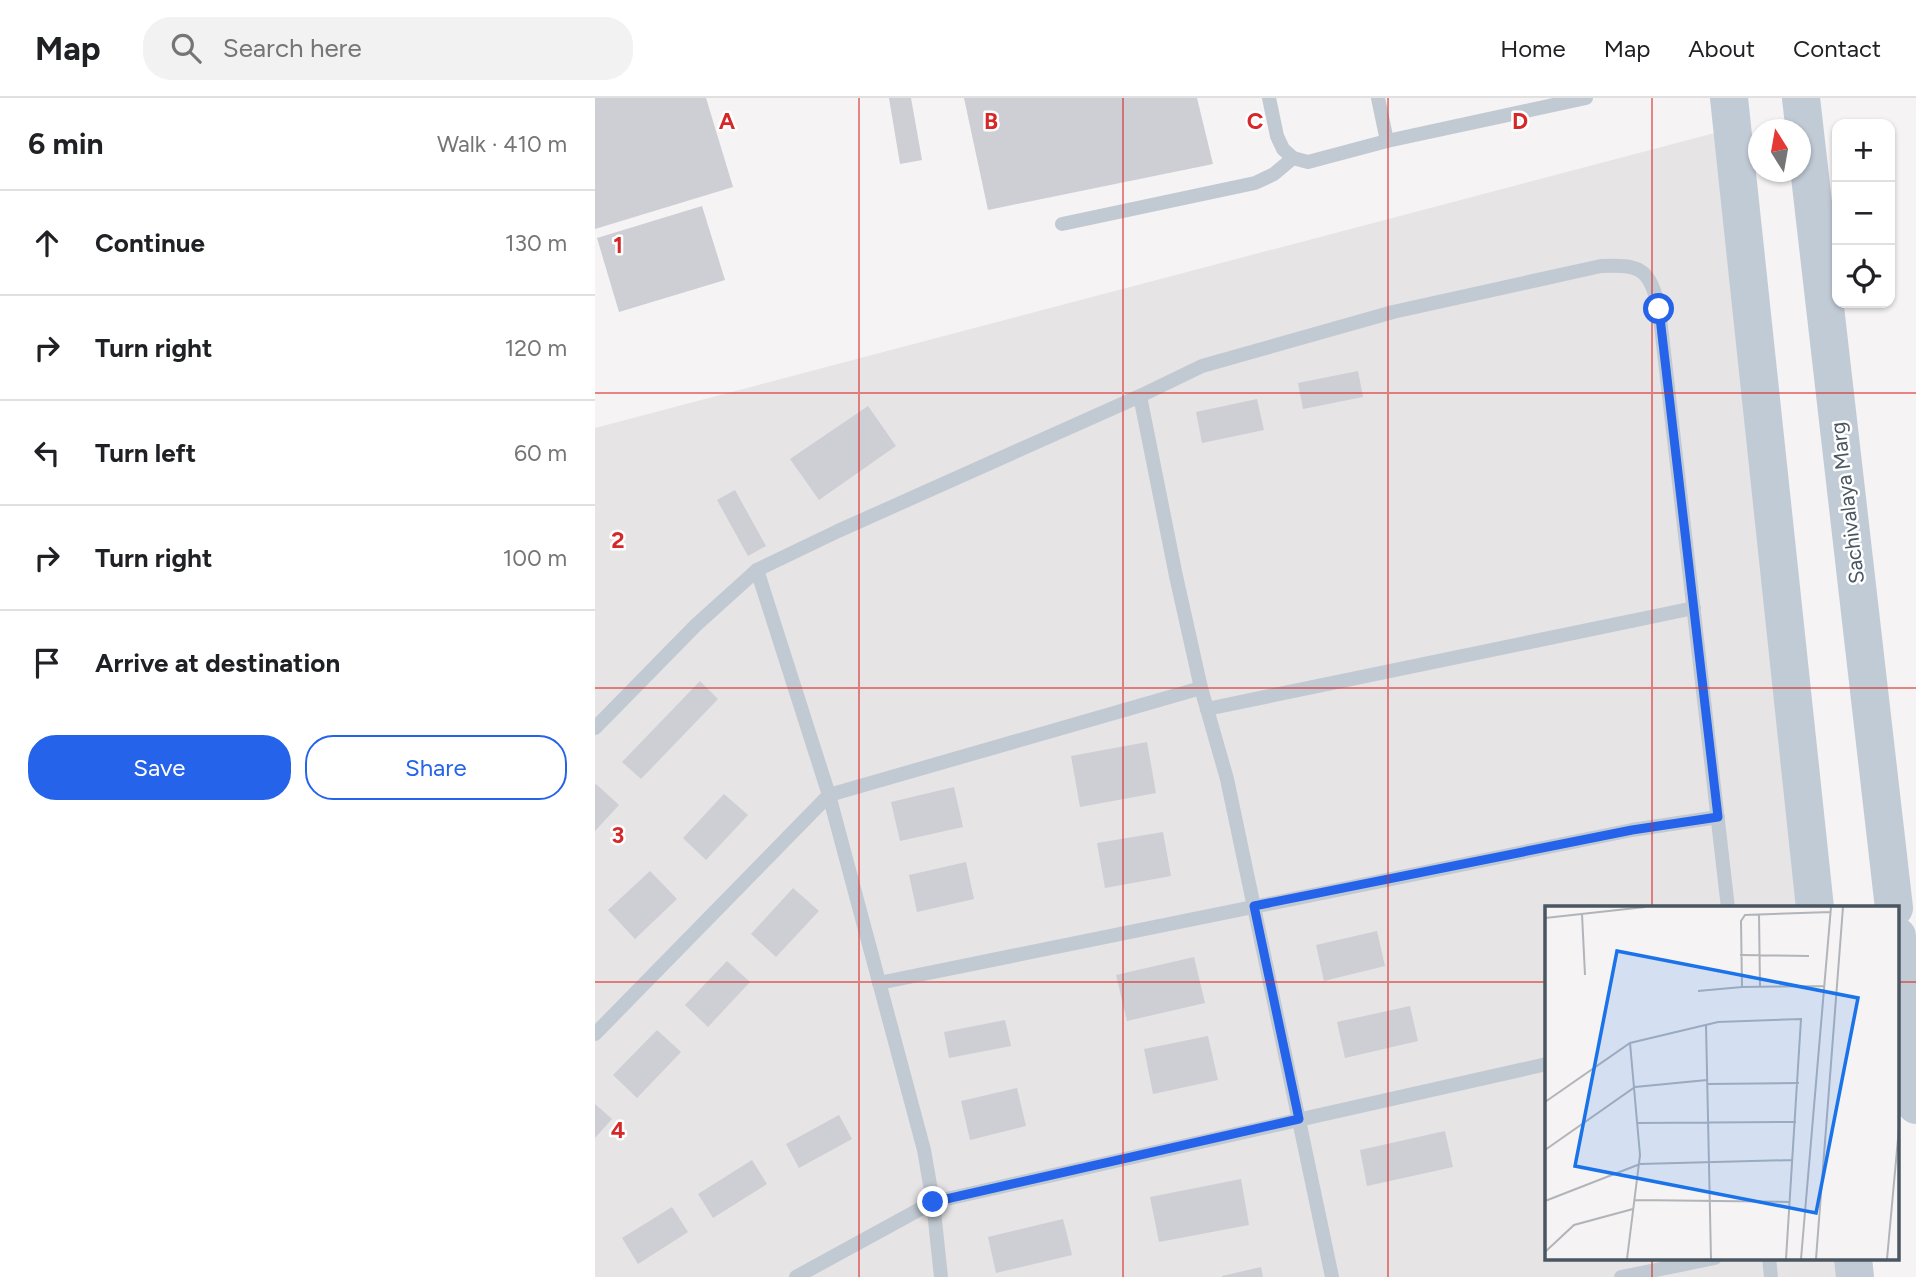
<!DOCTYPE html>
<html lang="en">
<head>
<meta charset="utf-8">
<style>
	body { margin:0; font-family:Figtree,sans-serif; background:#f2f2f2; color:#202124 }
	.controls { position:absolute; right:21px; top:21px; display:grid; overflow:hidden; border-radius:14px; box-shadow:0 2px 5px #0004 }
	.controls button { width:63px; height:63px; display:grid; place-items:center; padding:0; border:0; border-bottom:2px solid #e0e0e0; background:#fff; color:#202124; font:35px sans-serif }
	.compass { position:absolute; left:1153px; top:21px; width:63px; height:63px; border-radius:50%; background:#fff; box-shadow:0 2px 5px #0004; rotate:349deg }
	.stop { position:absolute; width:21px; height:21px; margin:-16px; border:5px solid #2563eb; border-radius:50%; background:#fff }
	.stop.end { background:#2563eb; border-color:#fff; box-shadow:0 2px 7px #0008 }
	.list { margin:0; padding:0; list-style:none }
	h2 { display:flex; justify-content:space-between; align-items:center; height:91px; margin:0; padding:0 28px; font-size:30px }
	h2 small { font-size:23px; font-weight:400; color:#757577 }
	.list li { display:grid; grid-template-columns:46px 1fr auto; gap:21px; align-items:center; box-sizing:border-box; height:105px; padding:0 28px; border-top:2px solid #e0e0e0 }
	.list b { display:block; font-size:26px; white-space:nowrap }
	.list em { font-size:23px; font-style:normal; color:#757577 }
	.actions { display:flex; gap:14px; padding:21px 28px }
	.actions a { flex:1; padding:16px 0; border:2px solid #2563eb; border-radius:28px; text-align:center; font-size:24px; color:#2563eb }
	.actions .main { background:#2563eb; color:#fff }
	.icon { flex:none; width:38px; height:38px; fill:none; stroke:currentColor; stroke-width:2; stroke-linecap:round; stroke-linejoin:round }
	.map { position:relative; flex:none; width:1321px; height:1179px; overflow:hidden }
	header { display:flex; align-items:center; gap:42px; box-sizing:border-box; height:98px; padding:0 35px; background:#fff; border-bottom:2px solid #e0e0e0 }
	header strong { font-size:33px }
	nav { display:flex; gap:38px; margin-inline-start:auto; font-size:24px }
	.search { width:490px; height:63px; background:#f2f2f2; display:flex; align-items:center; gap:18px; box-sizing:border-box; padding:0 24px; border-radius:28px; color:#757577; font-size:26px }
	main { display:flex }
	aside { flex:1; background:#fff }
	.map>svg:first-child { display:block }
	.education { fill:#e6e4e5 }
	.building { fill:#cdcfd5 }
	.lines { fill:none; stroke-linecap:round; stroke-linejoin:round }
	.service { stroke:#c1cad2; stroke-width:14 }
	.secondary { stroke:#c1cbd6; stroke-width:38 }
	.route { stroke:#2563eb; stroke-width:9 }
	.grid { fill:none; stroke:#d62828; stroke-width:2; stroke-opacity:0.55 }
	.labels { text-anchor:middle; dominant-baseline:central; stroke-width:5; stroke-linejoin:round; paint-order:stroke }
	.street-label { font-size:21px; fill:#4a5661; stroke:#fff }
	.inset-road { fill:none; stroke:#b1b4b9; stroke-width:2 }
	.view { fill:#1a73e8; fill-opacity:0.15; stroke:#1a73e8; stroke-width:3.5 }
	.inset-edge { fill:none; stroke:#4a5661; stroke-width:3.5 }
	.grid-label { font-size:23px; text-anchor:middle; font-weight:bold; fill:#d62828; stroke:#fff; stroke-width:5; stroke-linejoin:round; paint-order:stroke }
</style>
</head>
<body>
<header>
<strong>Map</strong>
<div class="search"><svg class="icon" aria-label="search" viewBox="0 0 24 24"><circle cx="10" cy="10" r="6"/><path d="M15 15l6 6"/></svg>Search here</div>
<nav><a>Home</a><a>Map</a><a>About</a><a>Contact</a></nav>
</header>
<main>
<aside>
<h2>6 min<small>Walk · 410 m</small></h2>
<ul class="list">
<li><svg class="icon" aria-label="ahead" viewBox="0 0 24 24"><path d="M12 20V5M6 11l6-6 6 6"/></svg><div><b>Continue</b></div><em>130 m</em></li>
<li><svg class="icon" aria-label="right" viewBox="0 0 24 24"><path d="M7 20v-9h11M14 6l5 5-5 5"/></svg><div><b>Turn right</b></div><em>120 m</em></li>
<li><svg class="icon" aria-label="left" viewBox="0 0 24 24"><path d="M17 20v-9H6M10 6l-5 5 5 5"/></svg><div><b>Turn left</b></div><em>60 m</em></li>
<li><svg class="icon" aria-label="right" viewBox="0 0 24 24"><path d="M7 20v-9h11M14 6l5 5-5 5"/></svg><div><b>Turn right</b></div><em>100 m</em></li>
<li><svg class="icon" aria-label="arrive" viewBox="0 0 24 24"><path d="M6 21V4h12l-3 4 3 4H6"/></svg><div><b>Arrive at destination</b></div></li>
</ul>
<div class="actions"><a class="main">Save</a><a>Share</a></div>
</aside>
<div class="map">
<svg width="1321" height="1179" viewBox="0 0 1321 1179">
	<rect width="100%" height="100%" fill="#f5f3f3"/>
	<polygon class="education" points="1131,32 1212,810 952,810 952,1160 1248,1160 1250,1179 0,1179 0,330"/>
	<g class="building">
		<polygon points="0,0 111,0 138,89 0,131"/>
		<polygon points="294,0 316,0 327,62 305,66"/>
		<polygon points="369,0 602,0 618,66 393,112"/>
		<polygon points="107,108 130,182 24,214 2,140"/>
		<polygon points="763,273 768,299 708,311 703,285"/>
		<polygon points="662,301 669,332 607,345 601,314"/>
		<polygon points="273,308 301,348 224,402 195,361"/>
		<polygon points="140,392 171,448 153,458 122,402"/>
		<polygon points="105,583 123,601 46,681 27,664"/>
		<polygon points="552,644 561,695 485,709 476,658"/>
		<polygon points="1,686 24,707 0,733 0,687"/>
		<polygon points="359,689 368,729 305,743 296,704"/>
		<polygon points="129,696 153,717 111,762 88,740"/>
		<polygon points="568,734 576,778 510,790 502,745"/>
		<polygon points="371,764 379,801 322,814 314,777"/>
		<polygon points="55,773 82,801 40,841 13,812"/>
		<polygon points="198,790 224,813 181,859 156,836"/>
		<polygon points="782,833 790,868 729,883 721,847"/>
		<polygon points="599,859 610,905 532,923 521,877"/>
		<polygon points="132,863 155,884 113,929 90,907"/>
		<polygon points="815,908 823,943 750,960 742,924"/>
		<polygon points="410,922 416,948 354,960 349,934"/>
		<polygon points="62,932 86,954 42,1000 18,977"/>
		<polygon points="613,938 623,982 558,996 549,951"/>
		<polygon points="422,990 431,1028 375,1042 366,1003"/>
		<polygon points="0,1006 17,1021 0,1040"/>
		<polygon points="244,1017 257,1041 204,1070 191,1046"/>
		<polygon points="850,1033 858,1069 772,1088 765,1052"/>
		<polygon points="157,1062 172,1086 118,1120 103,1096"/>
		<polygon points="646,1081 654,1127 564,1144 555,1099"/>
		<polygon points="77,1109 93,1134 43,1166 27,1140"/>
		<polygon points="468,1121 477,1157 401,1175 393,1139"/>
		<polygon points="666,1169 668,1179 627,1179 627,1178"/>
	</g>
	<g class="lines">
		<g class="service">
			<polyline points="674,0 682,38 688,51 698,60 713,64 792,43 991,0"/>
			<polyline points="783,0 792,43"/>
			<polyline points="467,126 660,85 679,76 698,60"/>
			<polyline points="545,298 581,478 606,590 632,681 737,1179"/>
			<polyline points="162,472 234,697 329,1052 338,1104 346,1179"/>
			<polyline points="612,611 1099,510"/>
			<path d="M0 630 101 527 162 472 243 433 545 298 607 268 798 214 1006 168C1046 166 1055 171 1064 211L1133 810"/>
			<polyline points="284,885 1037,732 1123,719"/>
			<polyline points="0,936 234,697 606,590"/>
			<polyline points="1174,1160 1176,1179"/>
			<polyline points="201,1179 338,1104 952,966"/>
			<polyline points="1026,1179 1120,1160"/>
		</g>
		<g class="secondary">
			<polyline points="1134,0 1220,810"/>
			<polyline points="1206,0 1299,810"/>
			<polyline points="1302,838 1321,1007"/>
			<polyline points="1258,1160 1260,1179"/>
		</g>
	</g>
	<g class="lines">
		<polyline class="route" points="338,1104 704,1021 659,808 1037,732 1123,719 1064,211"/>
	</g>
	<path class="grid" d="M264 0V1179M528 0V1179M793 0V1179M1057 0V810M0 295H1321M0 590H1321M0 884H952M1302 884H1321M1057 1160V1179"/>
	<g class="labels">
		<g class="street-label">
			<text transform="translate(1252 405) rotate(-97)">Sachivalaya Marg</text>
		</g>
	</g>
	<g transform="translate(950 808)">
		<rect width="354" height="354" fill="#f5f3f3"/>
		<path class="inset-road" d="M37 8 40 69M214 8 215 81M0 12 100 1M195 49 264 50M279 80 197 81 196 15 200 9 286 6M153 85 197 81M161 119 166 353M162 178 254 177M0 196 85 137 173 116 256 113 241 353M92 217 251 216M0 244 90 181 162 174M90 294 245 296M0 295 95 258 248 254M0 346 29 319 88 303M82 353 95 249 85 137M256 353 286 1M271 353 298 1M342 353 354 222"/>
		<path class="view" d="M72 45 313 92 271 307 30 260Z"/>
		<rect width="354" height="354" class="inset-edge"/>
	</g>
	<g class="grid-label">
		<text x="132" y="31">A</text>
		<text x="396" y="31">B</text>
		<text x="660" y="31">C</text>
		<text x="925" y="31">D</text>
		<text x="23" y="155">1</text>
		<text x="23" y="450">2</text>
		<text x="23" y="745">3</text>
		<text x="23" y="1040">4</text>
	</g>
</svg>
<div class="controls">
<button>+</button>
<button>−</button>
<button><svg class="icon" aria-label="locate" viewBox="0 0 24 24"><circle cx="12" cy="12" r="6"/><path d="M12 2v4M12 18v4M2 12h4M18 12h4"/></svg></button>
</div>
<svg class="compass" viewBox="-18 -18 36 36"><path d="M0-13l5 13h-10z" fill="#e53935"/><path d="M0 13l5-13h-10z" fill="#757577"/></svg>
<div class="stop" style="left:1064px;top:211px"></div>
<div class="stop end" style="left:338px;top:1104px"></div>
</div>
</main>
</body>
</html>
